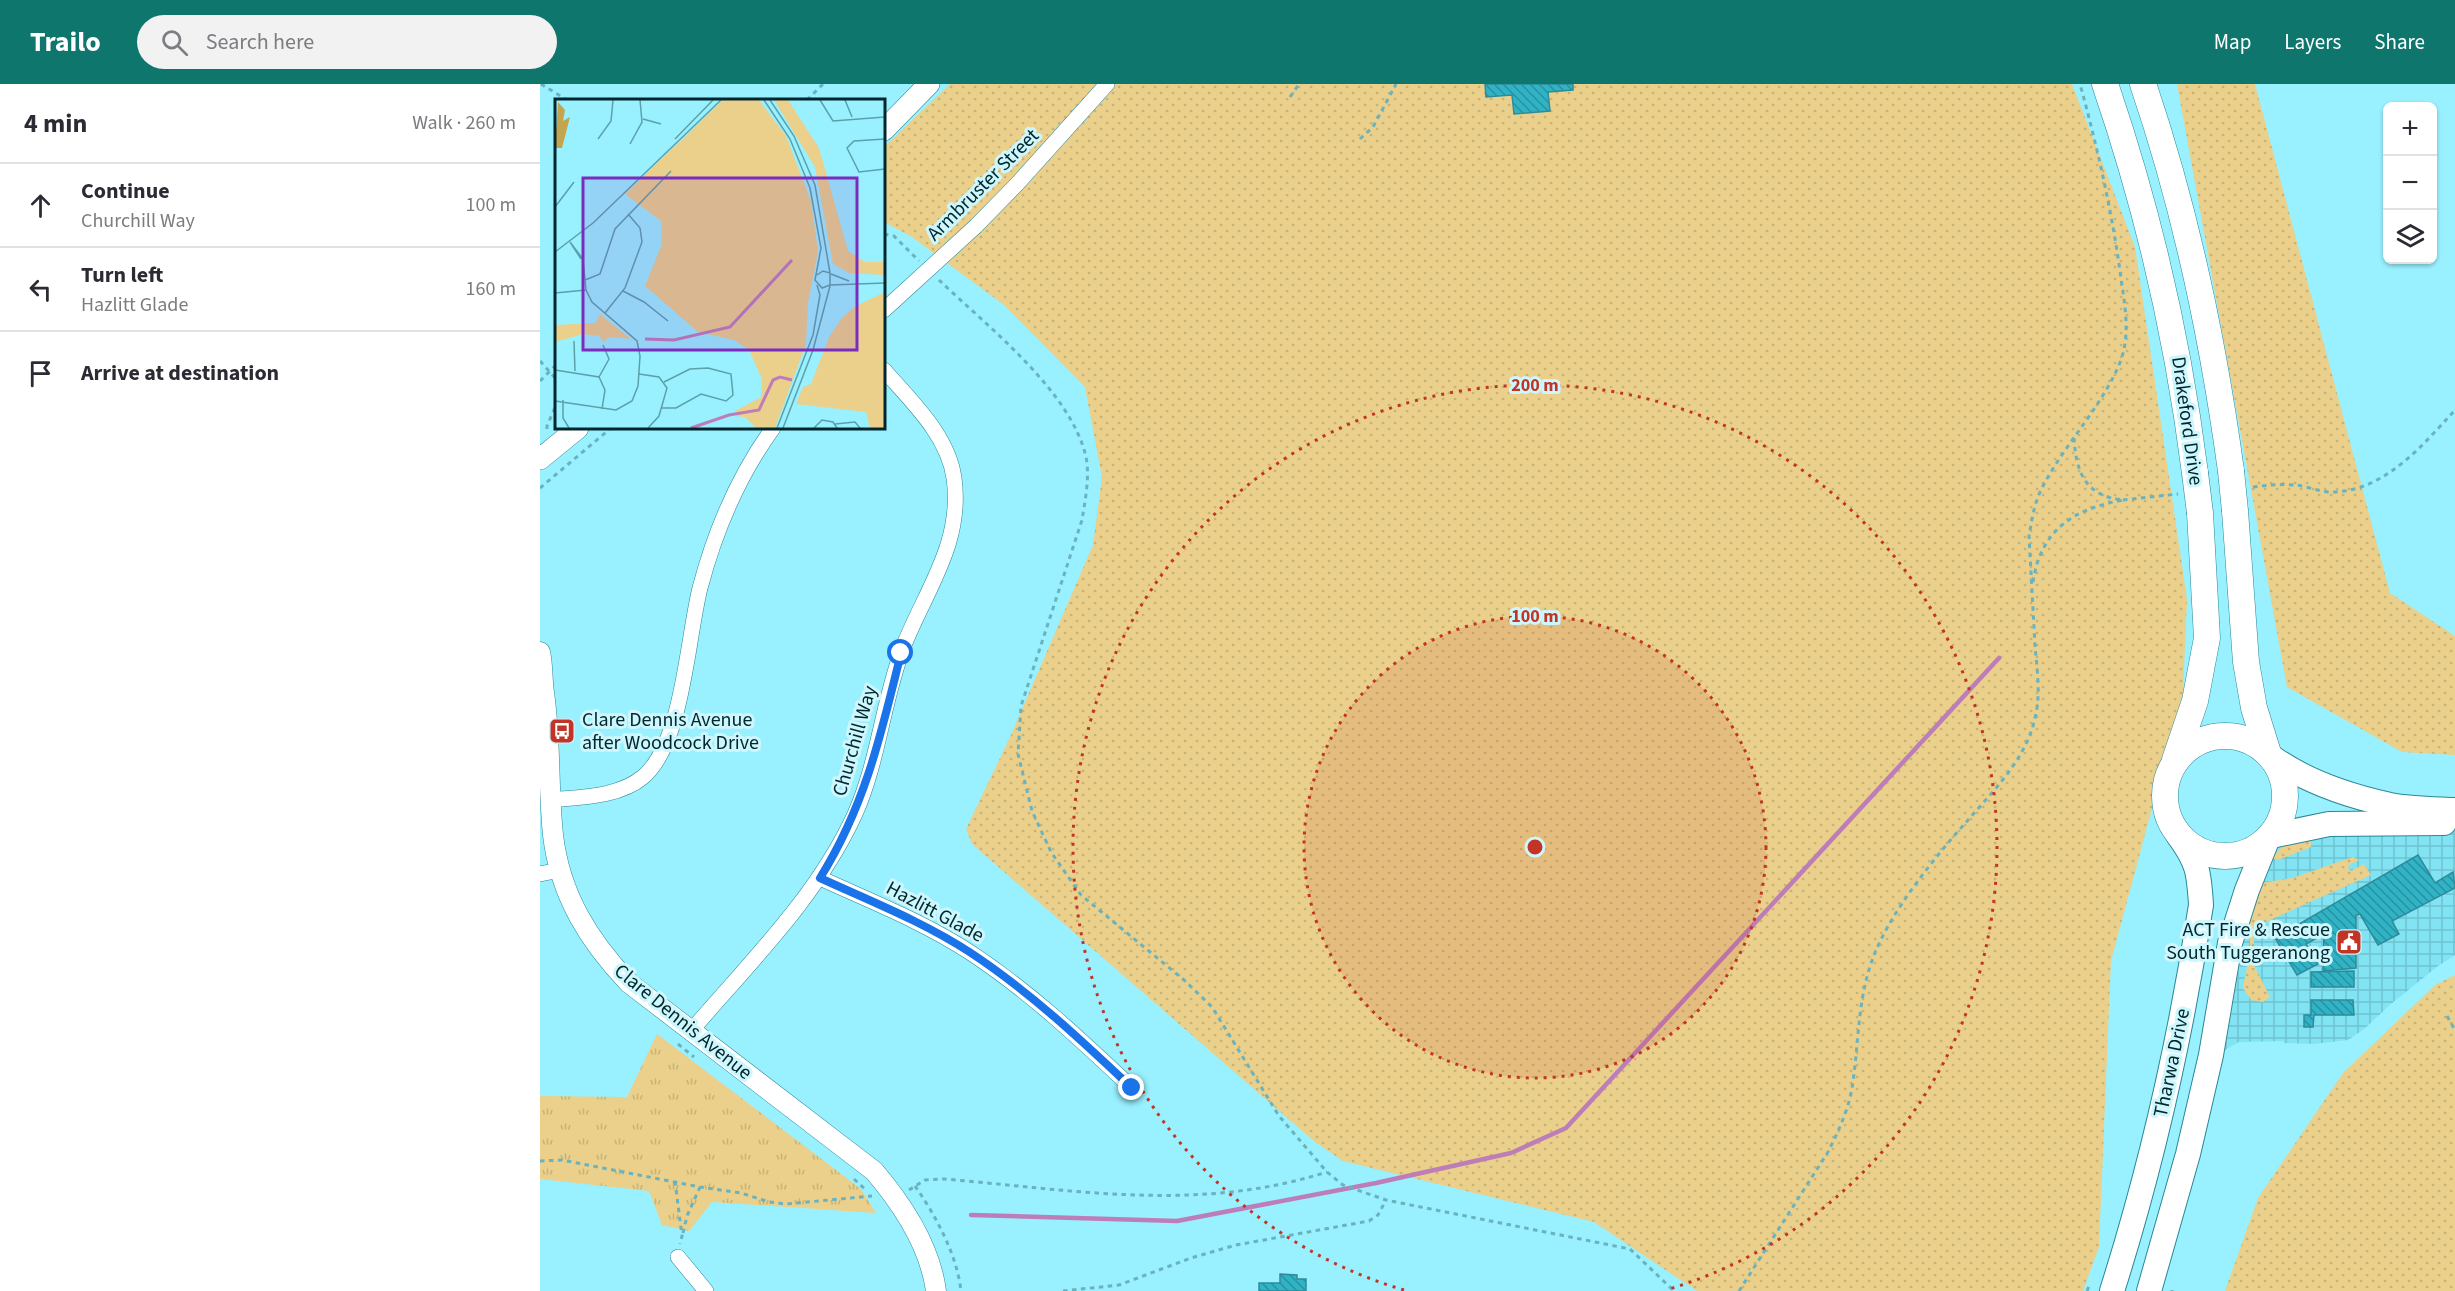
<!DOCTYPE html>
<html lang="en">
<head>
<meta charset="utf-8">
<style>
	body { margin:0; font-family:"Source Sans 3",sans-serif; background:#f2f2f3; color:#2b2b33 }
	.controls { position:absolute; right:18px; top:18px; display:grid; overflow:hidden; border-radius:9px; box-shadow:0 2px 4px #0004 }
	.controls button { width:54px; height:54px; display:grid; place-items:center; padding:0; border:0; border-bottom:2px solid #e1e1e2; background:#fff; color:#2b2b33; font:30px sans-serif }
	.stop { position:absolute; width:18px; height:18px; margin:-14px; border:4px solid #1a73e8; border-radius:50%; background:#fff }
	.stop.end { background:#1a73e8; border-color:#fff; box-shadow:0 2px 6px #0008 }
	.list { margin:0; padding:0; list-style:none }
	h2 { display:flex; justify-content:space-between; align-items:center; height:78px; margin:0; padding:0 24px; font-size:26px }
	h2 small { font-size:20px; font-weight:400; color:#7c7c81 }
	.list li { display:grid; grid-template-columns:39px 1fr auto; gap:18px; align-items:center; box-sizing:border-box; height:84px; padding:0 24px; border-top:2px solid #e1e1e2 }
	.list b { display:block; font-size:22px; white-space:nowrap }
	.list p { margin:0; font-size:20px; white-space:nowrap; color:#7c7c81 }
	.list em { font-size:20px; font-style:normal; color:#7c7c81 }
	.icon { flex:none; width:33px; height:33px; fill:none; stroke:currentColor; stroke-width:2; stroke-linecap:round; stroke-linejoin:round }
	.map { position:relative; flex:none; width:1915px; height:1207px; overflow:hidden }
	header { display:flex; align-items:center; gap:36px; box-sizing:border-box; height:84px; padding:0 30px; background:#0f766e; color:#fff }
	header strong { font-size:28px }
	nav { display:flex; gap:33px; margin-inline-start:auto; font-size:21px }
	.search { width:420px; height:54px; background:#f2f2f3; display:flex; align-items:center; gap:15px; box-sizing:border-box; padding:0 21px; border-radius:33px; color:#7c7c81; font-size:22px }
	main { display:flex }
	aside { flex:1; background:#fff }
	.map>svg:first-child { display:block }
	.industrial { fill:url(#industrial-grid) }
	.grass { fill:url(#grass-dots) }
	.park { fill:url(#park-tufts) }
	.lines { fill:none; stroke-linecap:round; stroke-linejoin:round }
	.stream { stroke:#bd7db8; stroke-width:4.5 }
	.building { fill:url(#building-back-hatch); stroke:#2f8b99; stroke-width:1.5 }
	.minor-casing { stroke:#2a8795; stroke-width:16 }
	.tertiary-casing { stroke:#2a8795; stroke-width:21 }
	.secondary-casing { stroke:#2a8795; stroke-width:22 }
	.primary-casing { stroke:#2a8795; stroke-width:26 }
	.trunk-casing { stroke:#2a8795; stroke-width:27 }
	.path { stroke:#6ab2be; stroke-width:3; stroke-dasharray:4.5 4.5; stroke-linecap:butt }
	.minor { stroke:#fff; stroke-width:15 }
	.tertiary { stroke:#fff; stroke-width:20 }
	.secondary { stroke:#fff; stroke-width:21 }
	.primary { stroke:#fff; stroke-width:24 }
	.trunk { stroke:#fff; stroke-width:26 }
	.trunk-bridge-casing { stroke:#2a8795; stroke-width:27; stroke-linecap:butt }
	.trunk-bridge { stroke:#fff; stroke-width:26 }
	.route { stroke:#1a73e8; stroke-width:8 }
	.ring { fill:none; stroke:#c13426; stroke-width:3; stroke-dasharray:3 6 }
	.labels { text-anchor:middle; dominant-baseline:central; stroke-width:6; stroke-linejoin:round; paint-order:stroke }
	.street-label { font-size:20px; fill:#00272d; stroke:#cdf6fd }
	.poi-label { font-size:20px; fill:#00272d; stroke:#cdf6fd; text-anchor:start }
	.inset-river { fill:none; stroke:#bd7db8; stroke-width:3 }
	.inset-road { fill:none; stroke:#5ca0ab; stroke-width:1.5 }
	.view { fill:#7b2cbf; fill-opacity:0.15; stroke:#7b2cbf; stroke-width:3 }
	.inset-edge { fill:none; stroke:#00272d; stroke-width:3 }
	.centre { fill:#c13426; stroke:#cdf6fd; stroke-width:3 }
	.ring-label { font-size:18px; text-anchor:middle; font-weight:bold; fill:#c13426; stroke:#cdf6fd; stroke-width:6; stroke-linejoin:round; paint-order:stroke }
</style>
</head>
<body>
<header>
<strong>Trailo</strong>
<div class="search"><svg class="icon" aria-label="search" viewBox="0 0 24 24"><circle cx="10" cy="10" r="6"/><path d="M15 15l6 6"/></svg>Search here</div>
<nav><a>Map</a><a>Layers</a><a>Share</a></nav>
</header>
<main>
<aside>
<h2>4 min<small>Walk · 260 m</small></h2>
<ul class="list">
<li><svg class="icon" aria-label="ahead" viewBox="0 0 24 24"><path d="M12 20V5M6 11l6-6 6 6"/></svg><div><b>Continue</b><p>Churchill Way</p></div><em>100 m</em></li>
<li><svg class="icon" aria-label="left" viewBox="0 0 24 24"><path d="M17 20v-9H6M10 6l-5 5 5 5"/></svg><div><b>Turn left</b><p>Hazlitt Glade</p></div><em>160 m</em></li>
<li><svg class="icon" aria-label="arrive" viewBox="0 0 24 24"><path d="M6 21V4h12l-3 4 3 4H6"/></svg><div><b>Arrive at destination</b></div></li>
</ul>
</aside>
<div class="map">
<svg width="1915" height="1207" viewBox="0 0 1915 1207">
	<defs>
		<pattern id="industrial-grid" width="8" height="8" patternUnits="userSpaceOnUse" patternTransform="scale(1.5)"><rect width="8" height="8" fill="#82e3f3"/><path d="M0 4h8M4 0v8" fill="none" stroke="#6ec3d1"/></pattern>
		<pattern id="grass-dots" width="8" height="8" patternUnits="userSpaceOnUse" patternTransform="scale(1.5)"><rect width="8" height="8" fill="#ead08a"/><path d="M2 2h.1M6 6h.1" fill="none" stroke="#c7b377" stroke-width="1.8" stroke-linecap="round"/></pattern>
		<pattern id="park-tufts" width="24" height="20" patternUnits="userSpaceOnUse" patternTransform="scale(1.5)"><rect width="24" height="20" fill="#ead08a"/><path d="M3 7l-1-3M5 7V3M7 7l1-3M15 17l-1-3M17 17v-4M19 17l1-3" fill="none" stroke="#c7b377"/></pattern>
		<pattern id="building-back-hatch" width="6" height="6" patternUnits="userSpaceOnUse" patternTransform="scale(1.5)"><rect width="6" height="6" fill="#31b3c6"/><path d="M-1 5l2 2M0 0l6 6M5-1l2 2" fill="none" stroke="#2792a1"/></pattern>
	</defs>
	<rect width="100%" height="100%" fill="#99f0ff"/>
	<polygon class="industrial" points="1915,741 1915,871 1898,882 1851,920 1824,945 1808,956 1774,960 1743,959 1744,957 1699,958 1685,966 1706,844 1735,767 1742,759 1756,752"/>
	<g class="grass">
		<polygon points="410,0 1532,0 1595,163 1647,515 1643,609 1571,877 1559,1163 1543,1207 1157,1207 1054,1138 803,1077 775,1058 432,760 426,745 470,653 553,461 562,393 545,303 464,221 372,153 344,138 344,63"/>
		<polygon points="1637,0 1715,0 1850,509 1915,552 1915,671 1862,668 1747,603"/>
		<polygon points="1771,755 1771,763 1738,776 1732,774 1746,758"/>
		<path d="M1813 773 1819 776 1809 781 1808 784 1811 787 1824 780 1831 791 1714 843V867L1712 877 1730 913 1723 918 1711 916 1703 904C1705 887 1716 859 1706 844L1721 799 1752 794Z"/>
		<polygon points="1915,891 1915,1207 1685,1207 1718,1114 1803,989 1895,901"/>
	</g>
	<polygon class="park" points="117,950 321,1105 336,1129 172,1118 149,1147 122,1141 109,1107 0,1095 0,1012 87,1013"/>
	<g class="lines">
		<polyline class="stream" points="431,1131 637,1137 836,1099 971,1069 1026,1044 1459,574"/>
	</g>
	<g class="building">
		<polygon points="945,0 1033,0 1033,6 1008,8 1010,27 974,30 972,11 946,13"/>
		<polygon points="1878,771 1895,799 1913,788 1915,804 1852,837 1859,850 1838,861 1820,830 1816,831 1816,884 1783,887 1784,850 1766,860 1778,880 1757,891 1735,854"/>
		<polygon points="1814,887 1814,903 1771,903 1771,888"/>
		<polygon points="1771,916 1813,916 1814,931 1774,931 1773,943 1764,943 1764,931 1771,931"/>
		<polygon points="740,1190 757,1191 757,1195 766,1195 766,1207 719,1207 719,1199 740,1199"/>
	</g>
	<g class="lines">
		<g class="minor-casing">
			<g id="minor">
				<polyline points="344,226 436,142 478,99 567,0"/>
				<path d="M11 716C41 713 79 713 103 693 143 659 147 556 160 504 175 447 199 391 233 344"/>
				<polyline points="0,790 20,786"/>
				<path d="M280 794C330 817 384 838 431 869 490 908 540 955 592 1004"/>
				<path d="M151 947C210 878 277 813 315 730 339 676 343 615 364 561 387 504 423 458 414 394 408 351 371 317 344 286"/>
				<polyline points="138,1173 166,1207"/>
			</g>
		</g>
		<g class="tertiary-casing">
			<path id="tertiary" d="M0 568C3 581 2 595 4 609 11 656 8 704 13 751 20 811 49 857 89 899L334 1087C363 1121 390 1162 396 1207"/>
		</g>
		<g class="secondary-casing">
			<g id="secondary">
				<polyline points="344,46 389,0"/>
				<polyline points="0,375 38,344"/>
			</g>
		</g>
		<g class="primary-casing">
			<g id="primary">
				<path d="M1733 674C1767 698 1809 712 1850 721 1871 725 1894 725 1915 726"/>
				<polyline points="1731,752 1789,740 1904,739"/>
				<path d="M1572 1207C1612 1081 1641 952 1661 821 1659 788 1658 778 1638 751"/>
				<polyline points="1609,1207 1648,1070 1671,971 1690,859 1707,806 1728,754"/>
			</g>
		</g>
		<g class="trunk-casing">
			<g id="trunk">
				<path d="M1565 0C1609 128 1638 255 1655 389"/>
				<path d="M1603 0C1646 126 1673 255 1691 387"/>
				<polyline points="1695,427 1706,578 1714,624 1728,669"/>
				<circle cx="1685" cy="712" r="60"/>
				<polyline points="1635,676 1655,617 1667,554 1660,429"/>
			</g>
		</g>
		<g class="path">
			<polyline points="1,0 27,16"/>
			<polyline points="750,13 759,0"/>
			<polyline points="267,16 283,0"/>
			<polyline points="820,55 833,43 856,0"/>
			<polyline points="344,150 354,152 379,177"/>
			<path d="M399 196C447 242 531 307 546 373 550 393 545 417 542 436L481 622 478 670 492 727 511 768 541 811 644 896 672 923 739 1032 787 1088 803 1101 846 1116 1090 1165 1134 1207"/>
			<polyline points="0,277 16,295"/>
			<polyline points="0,297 16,281"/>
			<polyline points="7,345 7,342 16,321"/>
			<path d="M1713 403C1727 401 1741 400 1755 401 1767 402 1779 408 1791 408 1844 408 1882 362 1915 326"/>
			<polyline points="0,404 71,344"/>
			<polyline points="1583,416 1638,410"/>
			<path d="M1493 498C1501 445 1534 425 1583 416 1545 412 1536 388 1534 354"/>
			<polyline points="1907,932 1915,946"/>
			<polyline points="138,960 154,973"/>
			<polyline points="0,1077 22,1076 160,1103 201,1109 229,1118 246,1120 332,1112"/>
			<polyline points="314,1095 325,1105"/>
			<polyline points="135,1097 142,1152 140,1160"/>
			<path d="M375 1102C396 1132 417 1171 421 1207"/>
			<path d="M369 1106 385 1096 404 1095C535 1106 658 1129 787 1088"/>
			<polyline points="143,1149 147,1132 160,1103"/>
			<polyline points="523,1207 579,1201 651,1174 696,1161 829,1137 838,1131 846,1116"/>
			<path d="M1199 1207 1288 1068C1298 1048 1308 1027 1312 1004 1319 961 1317 916 1333 874 1350 828 1395 773 1428 736 1454 706 1486 675 1495 634 1501 611 1497 585 1495 562 1493 525 1491 489 1489 452 1492 436 1494 419 1502 404 1524 361 1560 325 1579 281 1592 251 1584 218 1580 187 1571 123 1557 62 1540 0"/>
			<polyline points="1547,1207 1549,1202"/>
			<polyline points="1632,1207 1632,1206"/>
		</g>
		<use href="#minor" class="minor"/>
		<use href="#tertiary" class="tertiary"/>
		<use href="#secondary" class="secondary"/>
		<use href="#primary" class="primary"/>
		<use href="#trunk" class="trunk"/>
		<g class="trunk-bridge-casing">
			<g id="trunk-bridge">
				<polyline points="1691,387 1695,427"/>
				<polyline points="1655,389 1660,429"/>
			</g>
		</g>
		<use href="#trunk-bridge" class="trunk-bridge"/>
	</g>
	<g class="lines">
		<path class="route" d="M361 569C341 651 325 722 280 794 330 817 384 838 431 869 490 908 540 955 592 1004"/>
	</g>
	<circle cx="995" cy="763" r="231" fill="#c13426" fill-opacity=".12"/>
	<g class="ring">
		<circle cx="995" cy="763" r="231"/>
		<path d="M864 1206A462 462 0 1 1 1126 1206"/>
	</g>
	<defs>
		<g id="bus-square" transform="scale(1.35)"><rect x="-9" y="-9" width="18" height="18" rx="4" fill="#c13426" stroke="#cdf6fd"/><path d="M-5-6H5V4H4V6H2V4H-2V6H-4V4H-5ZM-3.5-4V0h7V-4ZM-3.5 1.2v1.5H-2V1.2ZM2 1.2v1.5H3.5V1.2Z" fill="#fff"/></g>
		<g id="civic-square" transform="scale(1.35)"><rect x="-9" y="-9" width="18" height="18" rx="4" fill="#c13426" stroke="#cdf6fd"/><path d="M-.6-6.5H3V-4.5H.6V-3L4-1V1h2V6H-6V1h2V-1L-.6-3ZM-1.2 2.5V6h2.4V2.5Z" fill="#fff"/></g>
	</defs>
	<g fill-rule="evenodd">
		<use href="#bus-square" x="22" y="647"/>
		<use href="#civic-square" x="1809" y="858"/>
	</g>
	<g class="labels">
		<g class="street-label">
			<text transform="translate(443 101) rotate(-45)">Armbruster Street</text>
			<text transform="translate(1647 337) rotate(82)">Drakeford Drive</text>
			<text transform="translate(315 657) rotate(-74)">Churchill Way</text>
			<text transform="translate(395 828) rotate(28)">Hazlitt Glade</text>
			<text transform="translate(143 938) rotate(39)">Clare Dennis Avenue</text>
			<text transform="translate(1632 979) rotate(-78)">Tharwa Drive</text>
		</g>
		<g class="poi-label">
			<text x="42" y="636">Clare Dennis Avenue<tspan x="42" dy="23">after Woodcock Drive</tspan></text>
			<text x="1790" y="846" text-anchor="end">ACT Fire &amp; Rescue<tspan x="1790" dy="23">South Tuggeranong</tspan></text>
		</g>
	</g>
	<g transform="translate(15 15)">
		<rect width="330" height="330" fill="#99f0ff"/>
		<path d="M168 1H204L231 37 256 102 263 152 253 204 251 245 220 329H201L190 318 181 317 180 312 206 298 207 280 194 251 179 241 143 233 90 187 107 145 106 122 70 95ZM219 1H233L264 49 293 152 310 163H330V176L294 174 278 165 260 68ZM330 193V329H315L311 313 241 305 248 288 256 285 274 238 286 220 299 208Z" fill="#ead08a"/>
		<path d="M3 3 10 11 8 22 15 18 7 49H0Z" fill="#c3a54f"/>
		<path d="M45 215 76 240 53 238 49 243 44 237 28 235 0 243V226L40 224Z" fill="#ead08a"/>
		<path d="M188 9 208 44 185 57 165 22Z" fill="#ead08a"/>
		<path class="inset-river" d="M90 240 119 241 175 228 237 161M136 329 174 316 204 311 218 281 225 278 237 281"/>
		<path class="inset-road" d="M209 1 235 40 255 89 266 149 260 181 267 189 275 186V174L268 172 262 176M215 1 239 37 260 86 275 174M265 1 278 22 330 18M290 1 297 18M88 20 106 25M43 40 56 22 58 1M120 40 158 1M330 40 299 42 292 49 304 73 330 70M75 45 87 23 85 1M0 108 19 83M15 143 26 160M0 153 38 124 166 1M276 175 294 182M30 181 45 175 60 130 116 72M275 186 330 184M68 192 89 203 113 222M0 194 31 191M50 214 70 189 87 143 85 129 73 115M19 242 20 272M0 271 44 278 50 291 47 310M84 275 104 278 112 289 104 317 93 329M44 278 54 260 48 246M8 301V319L14 329M0 302 61 311 77 302 83 287 85 257 82 242 37 203 31 191 28 160 15 143M107 309H121L146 295 171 302 178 296 176 275 153 269 135 270 109 283M280 325 300 323 305 329M222 329 258 236 265 196 262 186M228 329 258 251 275 187M259 329 267 321 278 323 282 329"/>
		<path class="view" d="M28 79H302V251H28Z"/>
		<rect width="330" height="330" class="inset-edge"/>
	</g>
	<circle cx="995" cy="763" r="9" class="centre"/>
	<g class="ring-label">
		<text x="995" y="307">200 m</text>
		<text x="995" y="538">100 m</text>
	</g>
</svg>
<div class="controls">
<button>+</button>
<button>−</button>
<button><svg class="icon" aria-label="layers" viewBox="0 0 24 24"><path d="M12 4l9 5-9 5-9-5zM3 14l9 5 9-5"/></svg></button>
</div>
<div class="stop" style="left:361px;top:569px"></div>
<div class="stop end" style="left:592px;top:1004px"></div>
</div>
</main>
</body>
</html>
